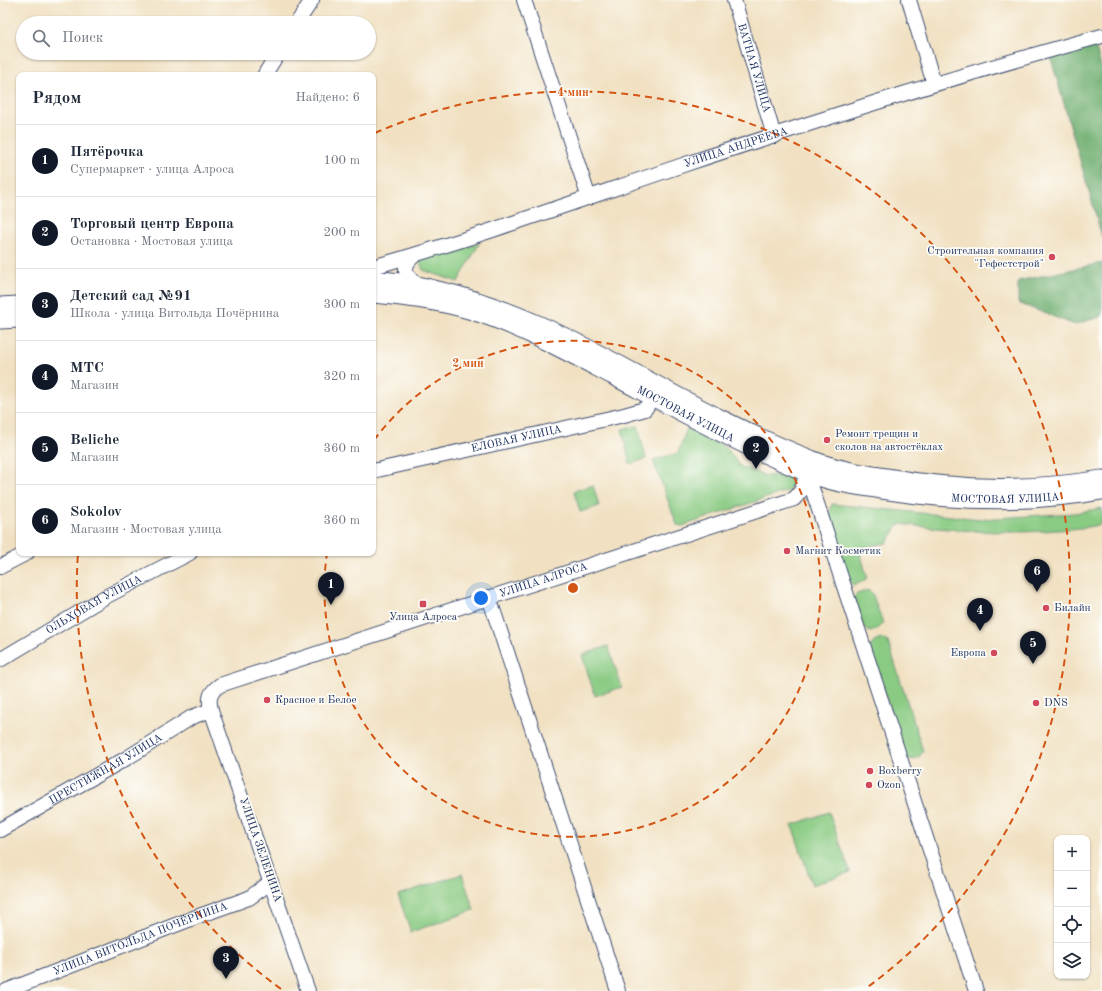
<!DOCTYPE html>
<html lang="ru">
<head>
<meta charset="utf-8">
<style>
	body { margin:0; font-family:"Old Standard TT",serif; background:#f6f6f7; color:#1f2937 }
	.controls { position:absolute; right:12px; bottom:12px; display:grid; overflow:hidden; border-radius:8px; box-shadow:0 1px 3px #0004 }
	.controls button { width:36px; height:36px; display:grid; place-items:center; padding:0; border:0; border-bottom:1px solid #e0e1e3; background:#fff; color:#1f2937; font:20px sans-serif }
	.you { position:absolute; left:481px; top:598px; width:14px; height:14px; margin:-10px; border:3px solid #fff; border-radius:50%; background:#1a73e8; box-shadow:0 0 0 6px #1a73e833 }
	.badge { display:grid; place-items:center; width:26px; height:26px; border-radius:50%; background:#111827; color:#fff; font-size:13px; font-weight:700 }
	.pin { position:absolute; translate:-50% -33px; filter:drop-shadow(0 1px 2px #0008) }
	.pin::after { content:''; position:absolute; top:21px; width:14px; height:12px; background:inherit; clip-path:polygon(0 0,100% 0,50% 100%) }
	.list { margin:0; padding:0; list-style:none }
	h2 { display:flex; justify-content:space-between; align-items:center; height:52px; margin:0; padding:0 16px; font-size:17px }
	h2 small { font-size:13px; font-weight:400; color:#747a83 }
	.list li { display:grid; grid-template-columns:26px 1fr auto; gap:12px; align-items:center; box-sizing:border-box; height:72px; padding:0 16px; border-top:1px solid #e0e1e3 }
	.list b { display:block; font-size:15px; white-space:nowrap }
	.list p { margin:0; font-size:13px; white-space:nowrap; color:#747a83 }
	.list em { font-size:13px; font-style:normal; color:#747a83 }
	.icon { flex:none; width:22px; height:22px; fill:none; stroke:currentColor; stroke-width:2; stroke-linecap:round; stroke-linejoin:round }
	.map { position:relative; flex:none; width:1102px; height:991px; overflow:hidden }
	.search { position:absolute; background:#fff; box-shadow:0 1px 3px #0004; left:16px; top:16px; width:360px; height:44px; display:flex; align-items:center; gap:10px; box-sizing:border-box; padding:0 14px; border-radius:22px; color:#747a83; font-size:15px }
	.panel { position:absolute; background:#fff; box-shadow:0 1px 3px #0004; left:16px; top:72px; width:360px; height:484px; border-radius:8px }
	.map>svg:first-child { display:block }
	.green { fill:#8acb83; stroke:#527d70 }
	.forest { fill:#6faf71; stroke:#456f68 }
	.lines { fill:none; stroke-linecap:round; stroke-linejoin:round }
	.minor-casing { stroke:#3b4a6d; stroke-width:16 }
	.major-casing { stroke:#3b4a6d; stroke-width:19 }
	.minor { stroke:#fff; stroke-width:14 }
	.major { stroke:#fff; stroke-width:17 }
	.ring { fill:none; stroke:#d45514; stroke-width:2; stroke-dasharray:7 5 }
	.poi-dot { fill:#d1495b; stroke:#fdfcf7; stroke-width:1.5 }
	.labels { text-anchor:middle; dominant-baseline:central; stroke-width:3.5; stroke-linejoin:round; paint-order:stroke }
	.street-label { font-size:11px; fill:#1b2f5e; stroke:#fdfcf7 }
	.poi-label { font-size:11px; fill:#1b2f5e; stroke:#fdfcf7; text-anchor:start }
	.centre { fill:#d45514; stroke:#fdfcf7; stroke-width:2 }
	.ring-label { font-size:12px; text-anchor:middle; font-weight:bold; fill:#d45514; stroke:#fdfcf7; stroke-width:3.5; stroke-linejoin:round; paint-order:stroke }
</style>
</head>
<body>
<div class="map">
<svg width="1102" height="991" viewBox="0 0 1102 991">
	<rect width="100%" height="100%" fill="#fdfcf7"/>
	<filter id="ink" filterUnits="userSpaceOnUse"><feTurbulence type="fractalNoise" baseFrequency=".025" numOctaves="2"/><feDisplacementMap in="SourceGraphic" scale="8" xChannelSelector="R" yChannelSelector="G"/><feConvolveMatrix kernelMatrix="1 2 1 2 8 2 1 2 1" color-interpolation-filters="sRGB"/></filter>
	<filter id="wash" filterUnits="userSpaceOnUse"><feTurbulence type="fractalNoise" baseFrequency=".012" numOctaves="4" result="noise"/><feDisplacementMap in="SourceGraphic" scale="16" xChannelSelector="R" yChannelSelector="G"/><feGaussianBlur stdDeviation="0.9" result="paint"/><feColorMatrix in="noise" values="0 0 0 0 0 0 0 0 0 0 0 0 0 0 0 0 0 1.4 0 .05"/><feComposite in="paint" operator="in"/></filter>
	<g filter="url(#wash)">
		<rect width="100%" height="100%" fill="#f1e1c2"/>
		<g class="green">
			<polygon points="479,244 458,282 423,270 418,257"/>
			<polygon points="638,426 646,459 630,464 622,429"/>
			<polygon points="687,428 726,448 740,466 766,476 785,475 792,480 790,490 682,526 677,525 653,460 678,453"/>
			<polygon points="593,485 599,506 580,512 574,491"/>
			<path d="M832 504 981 519 1075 513 1102 508V524C1087 528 1072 529 1057 530 1003 535 952 530 899 524L887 543 859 548 867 577 864 581 854 585 849 582 828 519Z"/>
			<polygon points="868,590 872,593 883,623 879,628 871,632 864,629 854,597 857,594"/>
			<polygon points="883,639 888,642 923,751 919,757 912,760 905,756 870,647 875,641"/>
			<polygon points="608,646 622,687 595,696 582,655"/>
			<polygon points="829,812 850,872 812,885 792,825"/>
			<polygon points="462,874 474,910 411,932 398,895"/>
		</g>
		<g class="forest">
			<polygon points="1094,41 1102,70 1102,237 1050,55"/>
			<polygon points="1102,263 1102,316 1075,325 1018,303 1018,281"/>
		</g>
	</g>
	<g filter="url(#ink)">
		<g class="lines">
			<g class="minor-casing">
				<g id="minor">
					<polyline points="524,0 589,198"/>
					<path id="s1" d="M734 0 774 136"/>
					<polyline points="909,0 934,84"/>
					<polyline points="297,23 312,0"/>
					<polyline points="265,74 278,53"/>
					<path d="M415 255C401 266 404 276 418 285"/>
					<path id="s2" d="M373 267C478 237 580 200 683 165 822 119 961 74 1102 36"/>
					<path id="s3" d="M373 471 624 415 645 409 653 397"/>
					<polyline points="807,473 976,991"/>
					<polyline points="0,567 27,553"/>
					<polyline points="489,597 618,991"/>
					<path id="s4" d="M0 660 105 597 190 553"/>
					<path id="s5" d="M0 830 127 758 192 717 211 710"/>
					<path id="s6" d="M6 991 196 917 249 898 271 882"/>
					<path id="s7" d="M308 991 211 710C208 698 210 692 220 685L794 499 801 491 810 464"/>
				</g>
			</g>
			<g class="major-casing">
				<g id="major">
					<path d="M373 280C393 280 415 284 434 289 509 306 570 338 637 374 694 405 751 436 811 459 835 469 861 473 886 477 958 490 1030 491 1102 479"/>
					<path id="s8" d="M373 294C406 297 441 301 472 311 522 327 567 352 613 376 677 410 740 445 807 473 831 483 857 486 882 490 956 502 1028 504 1102 491"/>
					<polyline points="0,306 19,305"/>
					<polyline points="0,320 19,319"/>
				</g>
			</g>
			<use href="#minor" class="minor"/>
			<use href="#major" class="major"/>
		</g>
	</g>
	<g class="ring">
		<path d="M374 440A248 248 0 1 1 327 553"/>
		<path d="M281 989A496 496 0 0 1 78 553M375 133A496 496 0 0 1 865 989"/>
	</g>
	<g class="poi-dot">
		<circle cx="1052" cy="257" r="4"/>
		<circle cx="827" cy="440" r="4"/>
		<circle cx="787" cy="551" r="4"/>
		<rect x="419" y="600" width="8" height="8" rx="2"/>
		<circle cx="1046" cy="608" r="4"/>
		<circle cx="994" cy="653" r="4"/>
		<circle cx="267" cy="700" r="4"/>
		<circle cx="1036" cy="703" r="4"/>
		<circle cx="870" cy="771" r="4"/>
		<circle cx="869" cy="785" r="4"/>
	</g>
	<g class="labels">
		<g class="street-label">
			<text stroke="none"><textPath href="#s1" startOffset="71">ВАТНАЯ УЛИЦА</textPath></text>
			<text stroke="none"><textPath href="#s2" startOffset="382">УЛИЦА АНДРЕЕВА</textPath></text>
			<text stroke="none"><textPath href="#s8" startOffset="338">МОСТОВАЯ УЛИЦА</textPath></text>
			<text stroke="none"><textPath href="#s3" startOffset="147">ЕЛОВАЯ УЛИЦА</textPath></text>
			<text stroke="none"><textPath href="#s8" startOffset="674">МОСТОВАЯ УЛИЦА</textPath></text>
			<text stroke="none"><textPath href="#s7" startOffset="666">УЛИЦА АЛРОСА</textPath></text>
			<text stroke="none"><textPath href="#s4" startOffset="109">ОЛЬХОВАЯ УЛИЦА</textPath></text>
			<text stroke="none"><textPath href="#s5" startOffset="122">ПРЕСТИЖНАЯ УЛИЦА</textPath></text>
			<text transform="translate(260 850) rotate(71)">УЛИЦА ЗЕЛЕНИНА</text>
			<text stroke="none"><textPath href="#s6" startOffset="144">УЛИЦА ВИТОЛЬДА ПОЧЁРНИНА</textPath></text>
		</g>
		<g class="poi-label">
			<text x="1044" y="251" text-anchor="end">Строительная компания<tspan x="1044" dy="13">"Гефестстрой"</tspan></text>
			<text x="835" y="434">Ремонт трещин и<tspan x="835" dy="13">сколов на автостёклах</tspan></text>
			<text x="795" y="551">Магнит Косметик</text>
			<text x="1054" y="608">Билайн</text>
			<text x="423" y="617" text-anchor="middle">Улица Алроса</text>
			<text x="986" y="653" text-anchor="end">Европа</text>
			<text x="275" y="700">Красное и Белое</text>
			<text x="1044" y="703">DNS</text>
			<text x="878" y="771">Boxberry</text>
			<text x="877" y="785">Ozon</text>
		</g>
	</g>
	<circle cx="573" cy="588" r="6" class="centre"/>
	<g class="ring-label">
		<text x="573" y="96">4 мин</text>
		<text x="468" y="367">2 мин</text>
	</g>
</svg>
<div class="controls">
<button>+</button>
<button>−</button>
<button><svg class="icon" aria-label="locate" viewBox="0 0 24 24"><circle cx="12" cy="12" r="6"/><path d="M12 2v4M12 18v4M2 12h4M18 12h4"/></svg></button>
<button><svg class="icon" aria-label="layers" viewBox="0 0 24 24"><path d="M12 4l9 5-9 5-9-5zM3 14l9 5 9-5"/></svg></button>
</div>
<div class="you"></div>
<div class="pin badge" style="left:331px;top:605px">1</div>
<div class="pin badge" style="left:756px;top:469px">2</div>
<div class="pin badge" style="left:226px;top:979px">3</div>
<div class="pin badge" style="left:980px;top:631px">4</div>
<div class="pin badge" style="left:1033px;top:664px">5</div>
<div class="pin badge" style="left:1037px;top:592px">6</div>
<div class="search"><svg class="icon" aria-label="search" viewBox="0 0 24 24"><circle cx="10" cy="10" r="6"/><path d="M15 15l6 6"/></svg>Поиск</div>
<section class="panel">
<h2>Рядом<small>Найдено: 6</small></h2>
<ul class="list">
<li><span class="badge">1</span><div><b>Пятёрочка</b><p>Супермаркет · улица Алроса</p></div><em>100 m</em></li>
<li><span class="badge">2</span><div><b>Торговый центр Европа</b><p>Остановка · Мостовая улица</p></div><em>200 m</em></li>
<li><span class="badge">3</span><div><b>Детский сад №91</b><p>Школа · улица Витольда Почёрнина</p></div><em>300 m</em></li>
<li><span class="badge">4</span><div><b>МТС</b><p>Магазин</p></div><em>320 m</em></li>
<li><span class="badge">5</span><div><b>Beliche</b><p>Магазин</p></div><em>360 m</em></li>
<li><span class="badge">6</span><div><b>Sokolov</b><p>Магазин · Мостовая улица</p></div><em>360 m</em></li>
</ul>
</section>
</div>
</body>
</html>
